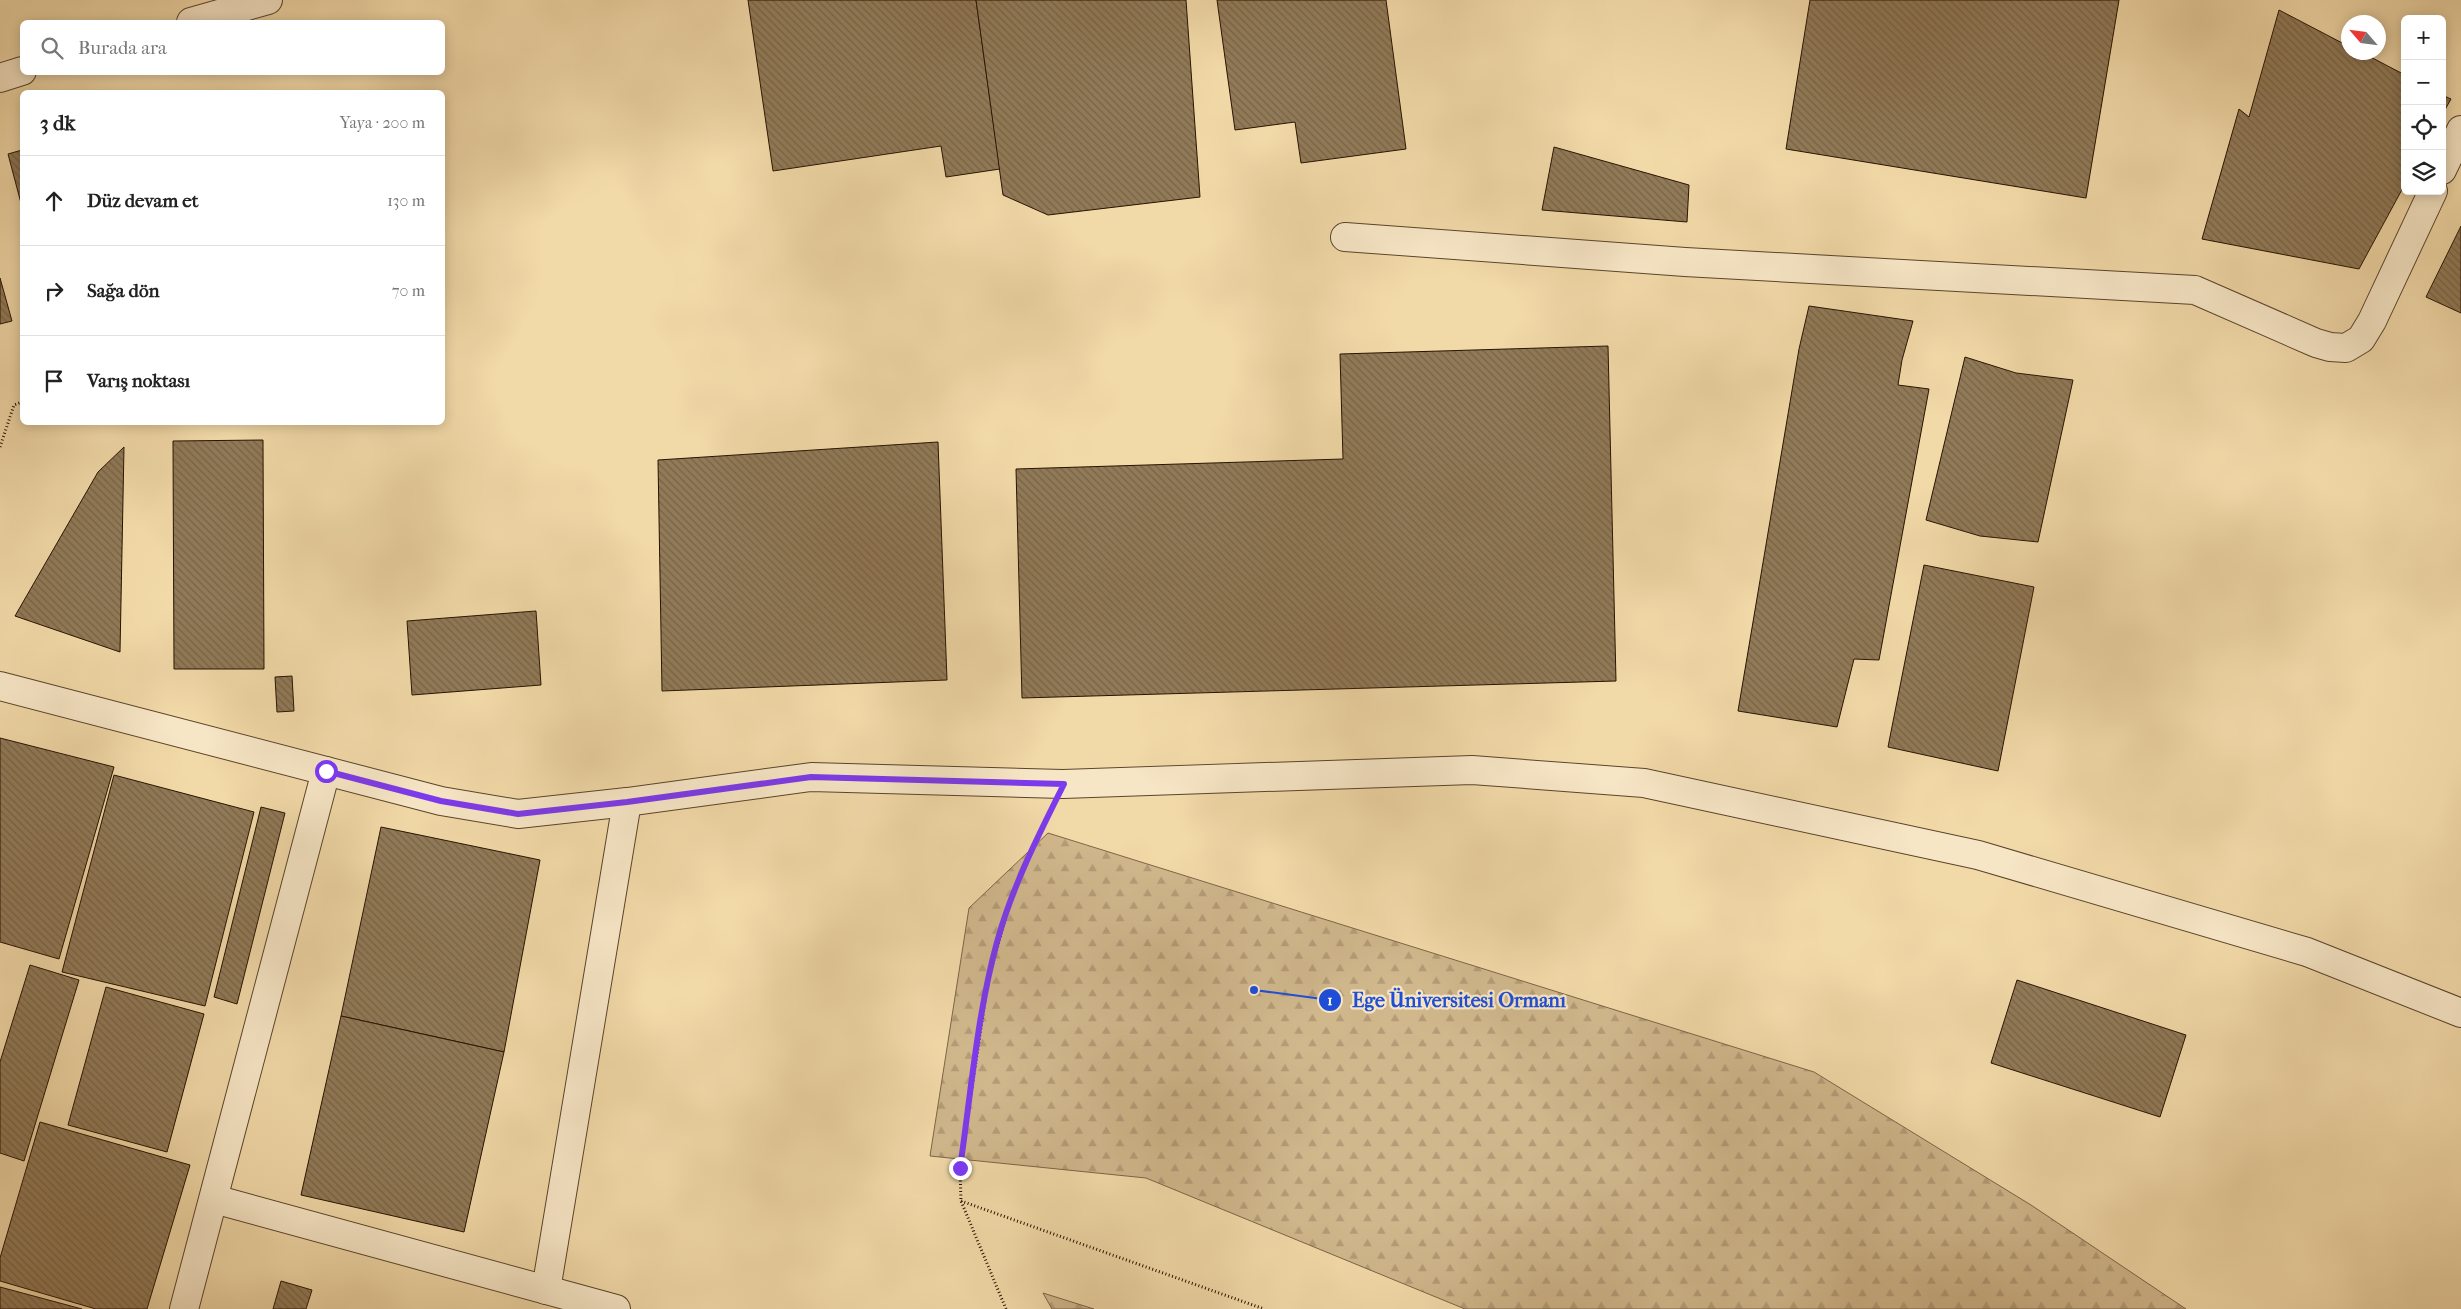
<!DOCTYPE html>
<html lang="tr">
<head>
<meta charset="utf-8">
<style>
	body { margin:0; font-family:"IM FELL French Canon",serif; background:#f6f6f6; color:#222 }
	.controls { position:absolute; right:15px; top:15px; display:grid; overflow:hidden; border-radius:8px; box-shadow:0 2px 12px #0003 }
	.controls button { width:45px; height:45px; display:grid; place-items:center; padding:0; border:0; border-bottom:1px solid #e0e0e0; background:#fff; color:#222; font:25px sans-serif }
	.compass { position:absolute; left:2341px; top:15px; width:45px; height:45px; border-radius:50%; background:#fff; box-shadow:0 2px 12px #0003; rotate:298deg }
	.stop { position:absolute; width:15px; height:15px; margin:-11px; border:4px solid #7c3aed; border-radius:50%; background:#fff }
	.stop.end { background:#7c3aed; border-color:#fff; box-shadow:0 1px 5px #0008 }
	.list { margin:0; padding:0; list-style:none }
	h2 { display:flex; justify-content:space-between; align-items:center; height:65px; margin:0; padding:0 20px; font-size:21px }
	h2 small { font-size:16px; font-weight:400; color:#767676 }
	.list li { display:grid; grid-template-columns:32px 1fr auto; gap:15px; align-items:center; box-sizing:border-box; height:90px; padding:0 20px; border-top:1px solid #e0e0e0 }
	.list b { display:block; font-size:19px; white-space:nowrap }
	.list em { font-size:16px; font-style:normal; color:#767676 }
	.icon { flex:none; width:28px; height:28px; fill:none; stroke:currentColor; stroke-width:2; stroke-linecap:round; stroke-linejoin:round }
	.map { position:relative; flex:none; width:2461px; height:1309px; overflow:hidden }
	.search { position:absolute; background:#fff; box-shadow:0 2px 12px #0003; left:20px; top:20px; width:425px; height:55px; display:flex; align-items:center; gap:12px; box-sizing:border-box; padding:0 18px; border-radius:8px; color:#767676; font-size:19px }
	.panel { position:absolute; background:#fff; box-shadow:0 2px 12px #0003; left:20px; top:90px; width:425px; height:335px; border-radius:8px }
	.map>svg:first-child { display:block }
	.forest { fill:url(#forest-firs); stroke:#7c6546 }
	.building { fill:url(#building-back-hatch); stroke:#281301 }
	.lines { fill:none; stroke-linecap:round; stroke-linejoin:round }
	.minor-casing { stroke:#5a442b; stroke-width:30 }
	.path { stroke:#281301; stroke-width:3; stroke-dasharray:1 2.5; stroke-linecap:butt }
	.minor { stroke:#f7e6c6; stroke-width:28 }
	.route { stroke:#7c3aed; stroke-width:6 }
	.leader { fill:none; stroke:#1d4ed8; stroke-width:2 }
	.callout-dot { fill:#1d4ed8; stroke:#f7e6c6; stroke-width:2 }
	.mark-label { font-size:15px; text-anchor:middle; font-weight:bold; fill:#fff }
	.callout-label { font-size:20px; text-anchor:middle; font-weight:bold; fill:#1d4ed8; stroke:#f7e6c6; stroke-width:4.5; stroke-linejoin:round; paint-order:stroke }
</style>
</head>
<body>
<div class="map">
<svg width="2461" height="1309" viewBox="0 0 2461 1309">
	<defs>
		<pattern id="forest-firs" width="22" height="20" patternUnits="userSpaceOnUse" patternTransform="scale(1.25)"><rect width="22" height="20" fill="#d0b78c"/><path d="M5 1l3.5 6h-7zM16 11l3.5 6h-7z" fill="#b39c77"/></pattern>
		<pattern id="building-back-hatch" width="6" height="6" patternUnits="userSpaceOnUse" patternTransform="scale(1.25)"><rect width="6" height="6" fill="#917a58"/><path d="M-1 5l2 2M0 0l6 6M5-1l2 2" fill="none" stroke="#766346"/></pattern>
	</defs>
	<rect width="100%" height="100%" fill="#f2d9a8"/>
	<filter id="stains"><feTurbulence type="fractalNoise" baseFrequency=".004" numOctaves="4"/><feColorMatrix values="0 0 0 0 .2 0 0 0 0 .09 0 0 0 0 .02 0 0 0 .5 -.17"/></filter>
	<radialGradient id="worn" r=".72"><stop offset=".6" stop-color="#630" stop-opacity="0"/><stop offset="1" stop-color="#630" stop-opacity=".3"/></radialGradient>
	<g class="forest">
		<polygon points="1048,833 1814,1072 2031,1205 2186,1309 1465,1309 1146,1178 930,1156 969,908"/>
		<polygon points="1043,1293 1094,1309 1052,1309"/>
	</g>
	<g class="building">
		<polygon points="748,0 976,0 1000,169 946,177 941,146 773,171"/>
		<polygon points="976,0 1186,0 1200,197 1048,215 1003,195"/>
		<polygon points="1217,0 1386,0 1406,149 1301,163 1295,122 1235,130"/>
		<polygon points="1810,0 2119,0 2086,198 1786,149"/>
		<polygon points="2279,10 2348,46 2348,52 2361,52 2405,75 2405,184 2359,269 2202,239 2239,109 2249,117"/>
		<polygon points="2442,95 2451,99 2442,115"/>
		<polygon points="1554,147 1689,185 1687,222 1542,210"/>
		<polygon points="22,150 22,207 8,154"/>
		<polygon points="2461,226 2461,313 2426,297"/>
		<polygon points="0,278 12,321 0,324"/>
		<polygon points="1809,306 1913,321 1902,360 1898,385 1929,389 1879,660 1854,659 1837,727 1738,711 1799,349"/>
		<polygon points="1608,346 1616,681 1022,698 1016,469 1343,459 1340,354"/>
		<polygon points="1965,357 2016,373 2073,380 2038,542 1980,536 1926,520"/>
		<polygon points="263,440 264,669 174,669 173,441"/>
		<polygon points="938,442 947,680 662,691 658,460"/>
		<polygon points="124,447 120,652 15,616 98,472"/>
		<polygon points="1924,565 2034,587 1998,771 1888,747"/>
		<polygon points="536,611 541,685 412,695 407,621"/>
		<polygon points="292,676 294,711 277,712 275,677"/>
		<polygon points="0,738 114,767 59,959 0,942"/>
		<polygon points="114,775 254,812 205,1006 62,972"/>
		<polygon points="261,807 285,813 237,1004 214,997"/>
		<polygon points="381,827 540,860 504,1052 341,1016"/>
		<polygon points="30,965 79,980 24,1161 0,1153 0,1062"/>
		<polygon points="2017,980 2186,1035 2160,1117 1991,1063"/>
		<polygon points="106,987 204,1014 167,1152 68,1125"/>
		<polygon points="341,1016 504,1052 464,1232 301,1195"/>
		<polygon points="40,1122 190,1165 147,1309 96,1309 0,1281 0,1258"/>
		<polygon points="281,1281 312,1290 306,1309 273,1309"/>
		<polygon points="0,1287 82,1309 0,1309"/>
	</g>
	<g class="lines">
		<g class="minor-casing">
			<g id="minor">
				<polyline points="191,22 268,0"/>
				<polyline points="0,78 22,71"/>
				<polyline points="2442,170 2461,130"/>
				<polyline points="1345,237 1685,262 2195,290 2316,343 2330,347 2346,348 2361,339 2372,321 2433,191"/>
				<polyline points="0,686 441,801 518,814 627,802 811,777 1063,784 1472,770 1644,783 1978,855 2307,952 2461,1013"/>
				<polyline points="214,1199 616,1309"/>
				<polyline points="546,1290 627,802"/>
				<polyline points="184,1309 326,771"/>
			</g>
		</g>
		<g class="path">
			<polyline points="0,447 14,405 22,402"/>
			<polyline points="961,1201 1264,1309"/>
			<polyline points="1006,1309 961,1201 960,1168 988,981 1010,902 1046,819"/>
		</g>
		<use href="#minor" class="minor"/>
	</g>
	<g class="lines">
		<path class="route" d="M326 771 441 801 518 814 627 802 811 777 1064 784C1038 836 1012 887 997 942 977 1015 971 1093 960 1168"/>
	</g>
	<path class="leader" d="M1254 990L1330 1000"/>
	<g class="callout-dot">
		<circle cx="1254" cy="990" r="5"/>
		<circle cx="1330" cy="1000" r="12"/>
	</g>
	<g class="mark-label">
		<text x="1330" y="1005">1</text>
	</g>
	<g class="callout-label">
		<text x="1459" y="1007">Ege Üniversitesi Ormanı</text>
	</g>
	<rect width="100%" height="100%" filter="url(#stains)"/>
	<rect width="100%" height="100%" fill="url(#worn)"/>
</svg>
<div class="controls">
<button>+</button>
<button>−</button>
<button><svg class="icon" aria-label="locate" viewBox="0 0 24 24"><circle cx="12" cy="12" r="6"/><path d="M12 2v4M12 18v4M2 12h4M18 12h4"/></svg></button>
<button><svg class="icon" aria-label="layers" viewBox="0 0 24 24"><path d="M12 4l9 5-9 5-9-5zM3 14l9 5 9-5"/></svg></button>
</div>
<svg class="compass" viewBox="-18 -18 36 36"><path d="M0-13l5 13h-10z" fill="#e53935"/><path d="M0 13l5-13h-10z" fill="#767676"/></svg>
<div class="stop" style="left:326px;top:771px"></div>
<div class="stop end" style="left:960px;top:1168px"></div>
<div class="search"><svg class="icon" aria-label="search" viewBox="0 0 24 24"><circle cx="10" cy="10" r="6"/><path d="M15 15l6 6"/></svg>Burada ara</div>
<section class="panel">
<h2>3 dk<small>Yaya · 200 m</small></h2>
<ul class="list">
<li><svg class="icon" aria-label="ahead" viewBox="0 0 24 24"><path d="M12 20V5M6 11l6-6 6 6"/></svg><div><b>Düz devam et</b></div><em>130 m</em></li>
<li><svg class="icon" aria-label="right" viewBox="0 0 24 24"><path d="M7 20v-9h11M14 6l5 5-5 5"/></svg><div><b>Sağa dön</b></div><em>70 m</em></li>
<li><svg class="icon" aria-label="arrive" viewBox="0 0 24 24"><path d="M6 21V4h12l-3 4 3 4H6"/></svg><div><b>Varış noktası</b></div></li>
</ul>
</section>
</div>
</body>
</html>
